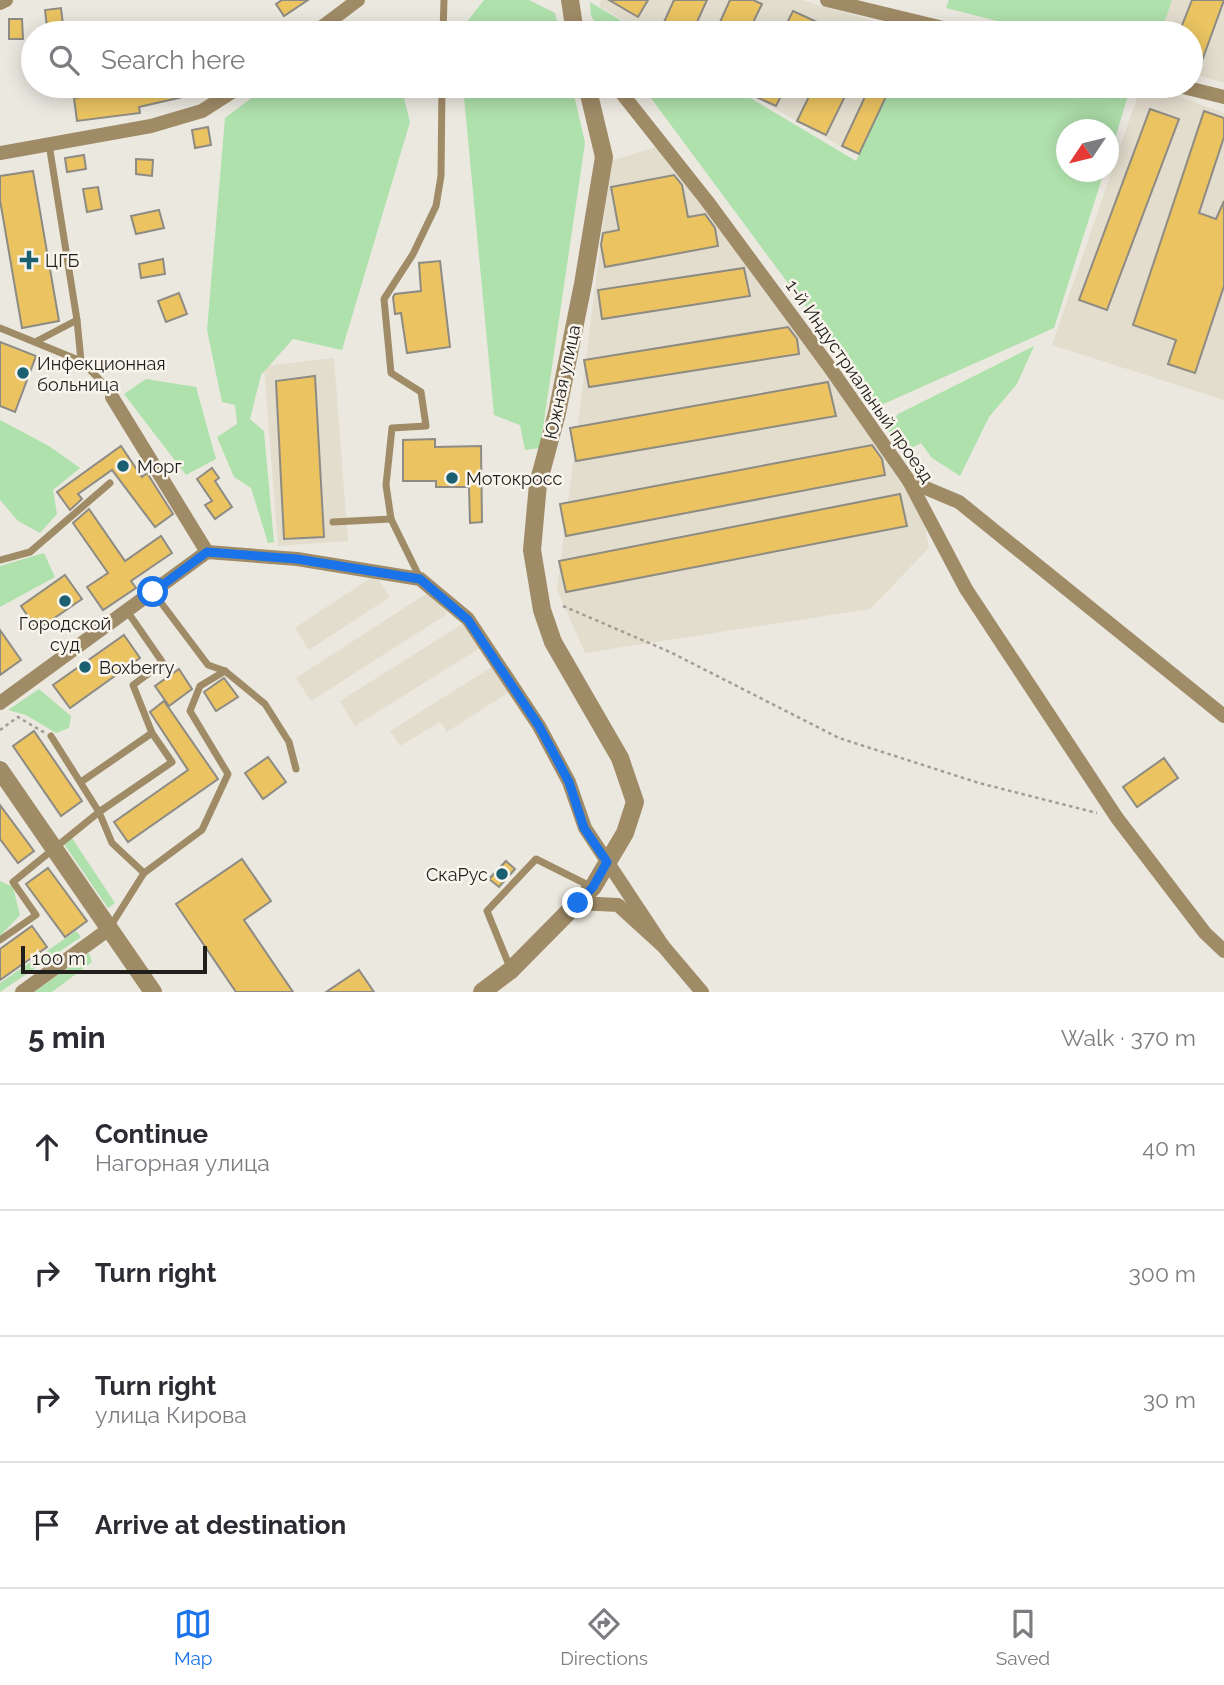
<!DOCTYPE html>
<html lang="en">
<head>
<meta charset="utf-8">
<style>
	body { margin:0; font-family:Raleway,sans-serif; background:#f2f2f3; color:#2b2b33 }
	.compass { position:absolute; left:1056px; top:119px; width:63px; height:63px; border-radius:50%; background:#fff; box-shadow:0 4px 18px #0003; rotate:235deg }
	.scale { position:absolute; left:21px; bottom:18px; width:186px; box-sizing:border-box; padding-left:7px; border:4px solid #201f1c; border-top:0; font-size:19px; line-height:24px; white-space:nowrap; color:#201f1c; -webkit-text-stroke:5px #f9f5ed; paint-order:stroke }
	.stop { position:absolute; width:21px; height:21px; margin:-16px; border:5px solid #1a73e8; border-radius:50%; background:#fff }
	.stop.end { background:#1a73e8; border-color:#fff; box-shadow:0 2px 7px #0008 }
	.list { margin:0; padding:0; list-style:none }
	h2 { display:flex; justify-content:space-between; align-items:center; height:91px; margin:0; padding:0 28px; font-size:30px }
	h2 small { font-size:23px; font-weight:400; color:#7c7c81 }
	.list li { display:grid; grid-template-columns:46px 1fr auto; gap:21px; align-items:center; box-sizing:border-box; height:126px; padding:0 28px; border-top:2px solid #e1e1e2 }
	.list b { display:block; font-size:26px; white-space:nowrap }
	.list p { margin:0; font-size:23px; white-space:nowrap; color:#7c7c81 }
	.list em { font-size:23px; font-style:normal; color:#7c7c81 }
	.icon { flex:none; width:38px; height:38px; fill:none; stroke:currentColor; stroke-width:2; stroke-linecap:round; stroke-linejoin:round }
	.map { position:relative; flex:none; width:1224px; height:992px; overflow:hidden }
	.search { position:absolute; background:#fff; box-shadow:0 4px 18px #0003; left:21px; right:21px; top:21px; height:77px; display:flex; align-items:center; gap:18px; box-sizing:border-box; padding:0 24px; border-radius:38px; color:#7c7c81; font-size:26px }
	.sheet { height:595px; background:#fff }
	nav { display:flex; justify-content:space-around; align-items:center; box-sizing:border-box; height:98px; border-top:2px solid #e1e1e2; background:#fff; font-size:19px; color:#7c7c81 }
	nav a { display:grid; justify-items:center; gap:4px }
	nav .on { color:#1a73e8 }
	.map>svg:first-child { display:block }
	.built { fill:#e3ddce }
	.green { fill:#afe1ac }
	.building { fill:#ebc461; stroke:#8e8b84; stroke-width:2 }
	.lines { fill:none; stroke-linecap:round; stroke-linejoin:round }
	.path { stroke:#a19e98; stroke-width:2.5; stroke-dasharray:3.5 3.5; stroke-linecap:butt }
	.service { stroke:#a08b67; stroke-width:7 }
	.minor { stroke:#a08b67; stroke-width:14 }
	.tertiary { stroke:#a08b67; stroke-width:18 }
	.route { stroke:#1a73e8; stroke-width:9 }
	.poi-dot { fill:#1a6071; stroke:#f9f5ed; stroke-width:2.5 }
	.labels { text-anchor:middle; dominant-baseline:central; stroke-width:5; stroke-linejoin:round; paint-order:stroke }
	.poi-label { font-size:18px; fill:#201f1c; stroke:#f9f5ed; text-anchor:start }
	.street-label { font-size:18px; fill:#201f1c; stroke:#f9f5ed }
</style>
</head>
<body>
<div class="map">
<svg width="1224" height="992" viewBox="0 0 1224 992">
	<rect width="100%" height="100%" fill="#ebe8e0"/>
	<g class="built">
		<polygon points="601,0 802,0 913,32 645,33 599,6"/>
		<polygon points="1172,0 1224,0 1224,83 1191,73 1191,33 1161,33"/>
		<polygon points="736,86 888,86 856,155"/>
		<polygon points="1141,86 1150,86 1224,113 1224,400 1052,345"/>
		<polygon points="662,145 918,488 929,548 870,609 585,653 557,589 611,161"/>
		<polygon points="334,358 348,541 278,546 264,366"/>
		<polygon points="375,575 390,597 309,650 295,628"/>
		<polygon points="432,590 447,614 311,701 296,678"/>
		<polygon points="464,623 480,648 355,726 340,701"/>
		<polygon points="495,665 512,690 447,732 440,722 400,746 390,731"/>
	</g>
	<g class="green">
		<polygon points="484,0 529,0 555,13 560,33 458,33"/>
		<polygon points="949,0 1172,0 1161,33 1045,33 946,8"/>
		<polygon points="590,2 642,33 603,33 591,16"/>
		<polygon points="267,86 401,86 410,122 342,350 293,339 261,375 250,419 264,431 274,542 268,543 251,488 234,477 217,437 237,424 235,405 222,402 207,330 225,118"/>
		<polygon points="463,86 572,86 585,143 540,448 525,450 520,425 494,415"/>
		<polygon points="642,86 730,86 856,161 890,86 1120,86 1130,89 1109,158 1108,130 1066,130 1066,172 1104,172 1054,328 879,406"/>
		<polygon points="1034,346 1017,384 989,417 960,476 932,458 921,443 904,452 887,429 898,414"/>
		<polygon points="146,379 196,387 216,459 186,475 124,394"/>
		<polygon points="0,420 49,446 80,468 53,490 57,514 40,533 18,521 0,500"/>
		<polygon points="44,553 55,577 0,607 0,566"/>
		<polygon points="39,689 71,716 69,728 56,733 26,715 8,710"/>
		<polygon points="70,835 115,903 108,908 62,841"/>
		<polygon points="0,881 13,887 20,915 0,936"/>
		<polygon points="76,931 81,937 0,992 0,983"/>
		<polygon points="89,953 92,962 52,992 34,992"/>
	</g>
	<g class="building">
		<polygon points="282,0 308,0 284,16 276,4"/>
		<polygon points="609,0 648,0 638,17"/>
		<polygon points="674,0 707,0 692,33 659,33"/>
		<polygon points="730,0 753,0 762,4 748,33 715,33"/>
		<polygon points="1192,0 1224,0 1199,69 1191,65 1191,33 1179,33"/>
		<polygon points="61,8 63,25 47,27 45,10"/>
		<polygon points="793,11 817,22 812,33 782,33"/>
		<polygon points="9,19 22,19 23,39 9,39"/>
		<polygon points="146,86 182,86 183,97 139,107 140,113 77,121 74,98 147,89"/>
		<polygon points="757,86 786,86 776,106 752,95"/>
		<polygon points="814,86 850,86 826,135 797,121"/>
		<polygon points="870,86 891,86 859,154 842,146"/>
		<polygon points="1150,109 1179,119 1107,310 1079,300"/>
		<polygon points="1204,111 1224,118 1224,137 1199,213 1216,219 1224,201 1224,286 1195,373 1168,364 1176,340 1133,325"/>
		<polygon points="208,127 211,145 195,148 192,130"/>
		<polygon points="84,155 86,169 67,172 65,158"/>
		<polygon points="136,159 153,160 152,176 136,174"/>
		<polygon points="33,171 59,321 22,328 0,200 0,176"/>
		<polygon points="674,175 682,185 688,217 705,214 715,228 718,246 605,267 601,245 603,233 619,230 611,187"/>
		<polygon points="98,187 102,209 87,212 83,189"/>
		<polygon points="159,210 164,228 136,234 131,216"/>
		<polygon points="163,259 165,274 141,278 139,264"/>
		<polygon points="440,261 450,347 407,353 401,313 395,314 393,297 395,294 421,291 419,263"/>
		<polygon points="744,268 750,296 602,319 598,290"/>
		<polygon points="179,293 187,314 166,322 158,301"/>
		<polygon points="788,327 797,339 799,354 589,387 584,360"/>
		<polygon points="0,342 36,356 15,412 0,406"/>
		<polygon points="315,376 324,537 284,539 276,381"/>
		<polygon points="828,382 836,416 576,461 570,428"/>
		<polygon points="435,439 435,447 481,446 482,522 470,523 469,487 436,487 436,481 403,481 403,440"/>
		<polygon points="872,445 882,459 885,475 566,536 560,504"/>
		<polygon points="121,446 142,477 147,473 173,514 155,527 112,470 78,494 82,499 70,510 57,492"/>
		<polygon points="212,468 219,478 215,481 232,507 215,519 205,505 212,501 197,479"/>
		<polygon points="900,494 907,526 566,592 559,561"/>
		<polygon points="89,509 125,561 161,536 172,553 131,581 136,588 103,610 87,587 108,573 73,523"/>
		<polygon points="65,575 82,599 37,630 21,606"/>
		<polygon points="0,630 21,660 0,675"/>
		<polygon points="124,635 140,658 70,708 53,685"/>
		<polygon points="179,669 192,689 169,706 155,686"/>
		<polygon points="224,678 238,697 216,711 204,692"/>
		<polygon points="164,701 218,779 128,842 114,822 188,770 150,712"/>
		<polygon points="34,731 82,801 61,816 13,746"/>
		<polygon points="268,757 286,782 263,799 245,773"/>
		<polygon points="1164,758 1178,778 1137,807 1123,787"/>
		<polygon points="0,805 34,851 18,863 0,839"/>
		<polygon points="242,859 271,901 244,920 293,992 236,992 176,904"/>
		<polygon points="506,861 515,869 499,887 489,879"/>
		<polygon points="48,868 87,921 65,937 26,884"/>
		<polygon points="32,926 47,947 0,980 0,949"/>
		<polygon points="359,970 374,992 326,992"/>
	</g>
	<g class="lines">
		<g class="path">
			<polyline points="563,606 670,652 839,738 979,783 1097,813"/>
			<polyline points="0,730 18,717 45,733"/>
		</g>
		<g class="service">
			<polyline points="443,33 444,0"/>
			<polyline points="49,144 77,320"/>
			<polyline points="0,328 81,361 77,320 37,341"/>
			<polyline points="81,361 102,382"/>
			<polyline points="333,522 391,519"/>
			<polyline points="0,560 30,552 110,483"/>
			<polyline points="420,578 391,519 386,485 392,428 426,426 421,392 391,373 384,299 413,254 436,206 441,176 442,86"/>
			<polyline points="153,592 208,665 225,671 265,704 289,742 296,769"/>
			<polyline points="127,611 163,663 133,685 152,733 172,762 99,812 112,843 144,873"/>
			<polyline points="81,782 152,733"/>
			<polyline points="110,927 144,873 202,830 228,774 190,711 200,686 225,671"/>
			<polyline points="0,940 36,915 13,882 99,812 51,736"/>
			<polyline points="511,970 487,911 536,859 592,887"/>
		</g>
		<g class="minor">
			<polyline points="827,0 964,33"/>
			<polyline points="0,3 6,0"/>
			<polyline points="314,33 358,0"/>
			<polyline points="616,86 707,201 828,365 909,481 966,589 1117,818 1205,933 1224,951"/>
			<polyline points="1179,86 1224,97"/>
			<polyline points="0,153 151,126 202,111 241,86"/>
			<polyline points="112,397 207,552"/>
			<polyline points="909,481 959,502 1224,716"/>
			<polyline points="207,552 297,559 420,579 468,619 539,726 569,782 585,828 663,946"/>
			<polyline points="0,703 207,552"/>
			<polyline points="578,903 618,905 663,946 702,992"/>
			<polyline points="22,992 109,929"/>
		</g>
		<g class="tertiary">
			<polyline points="570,0 575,33"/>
			<polyline points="0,770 153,992"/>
			<polyline points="482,992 511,970 593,887 625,833 635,802 620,758 553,642 542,610 532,550 538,484 557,413 583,284 604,157 587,86"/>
		</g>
	</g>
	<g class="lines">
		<polyline class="route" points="153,592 207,552 297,559 420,579 468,620 539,726 569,782 584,828 607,862 593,887 578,903"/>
	</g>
	<g class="poi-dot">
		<path d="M25.5 249.5h7v7h7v7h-7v7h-7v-7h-7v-7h7z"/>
		<circle cx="23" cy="373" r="7"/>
		<circle cx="123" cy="466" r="7"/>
		<circle cx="452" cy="478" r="7"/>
		<circle cx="65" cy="601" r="7"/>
		<circle cx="85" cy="667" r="7"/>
		<circle cx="502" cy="874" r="7"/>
	</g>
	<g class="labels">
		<g class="poi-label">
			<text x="45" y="260">ЦГБ</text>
			<text x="37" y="363">Инфекционная<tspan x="37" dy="21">больница</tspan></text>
			<text x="137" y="466">Морг</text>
			<text x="466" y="478">Мотокросс</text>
			<text x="65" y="623" text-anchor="middle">Городской<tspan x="65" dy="21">суд</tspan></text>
			<text x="99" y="667">Boxberry</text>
			<text x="488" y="874" text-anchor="end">СкаРус</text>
		</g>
		<g class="street-label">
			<text transform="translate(860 381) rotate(55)">1-й Индустриальный проезд</text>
			<text transform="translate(562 382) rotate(-78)">Южная улица</text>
		</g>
	</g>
</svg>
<svg class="compass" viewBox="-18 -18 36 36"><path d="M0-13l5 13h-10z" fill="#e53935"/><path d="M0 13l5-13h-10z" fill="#7c7c81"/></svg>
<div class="scale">100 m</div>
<div class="stop" style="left:153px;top:592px"></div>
<div class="stop end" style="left:578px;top:903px"></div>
<div class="search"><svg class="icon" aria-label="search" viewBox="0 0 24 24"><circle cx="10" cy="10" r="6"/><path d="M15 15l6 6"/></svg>Search here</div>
</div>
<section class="sheet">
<h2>5 min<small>Walk · 370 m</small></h2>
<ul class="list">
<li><svg class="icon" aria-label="ahead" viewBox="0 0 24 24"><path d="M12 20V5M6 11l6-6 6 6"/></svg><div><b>Continue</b><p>Нагорная улица</p></div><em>40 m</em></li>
<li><svg class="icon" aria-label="right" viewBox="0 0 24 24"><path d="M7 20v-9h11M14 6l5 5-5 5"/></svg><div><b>Turn right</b></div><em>300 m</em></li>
<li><svg class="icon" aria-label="right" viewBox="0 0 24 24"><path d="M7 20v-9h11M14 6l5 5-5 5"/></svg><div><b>Turn right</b><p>улица Кирова</p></div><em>30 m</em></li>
<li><svg class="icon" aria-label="arrive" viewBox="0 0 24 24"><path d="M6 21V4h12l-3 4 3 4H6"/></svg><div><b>Arrive at destination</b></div></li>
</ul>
</section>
<nav>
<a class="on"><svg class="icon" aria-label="map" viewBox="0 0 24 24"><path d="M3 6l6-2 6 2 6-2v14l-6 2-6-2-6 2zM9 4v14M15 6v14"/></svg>Map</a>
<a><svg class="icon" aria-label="directions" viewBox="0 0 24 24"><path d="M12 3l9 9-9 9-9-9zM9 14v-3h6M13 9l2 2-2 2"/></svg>Directions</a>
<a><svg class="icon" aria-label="saved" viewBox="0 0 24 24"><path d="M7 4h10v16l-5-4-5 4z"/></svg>Saved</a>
</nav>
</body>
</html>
